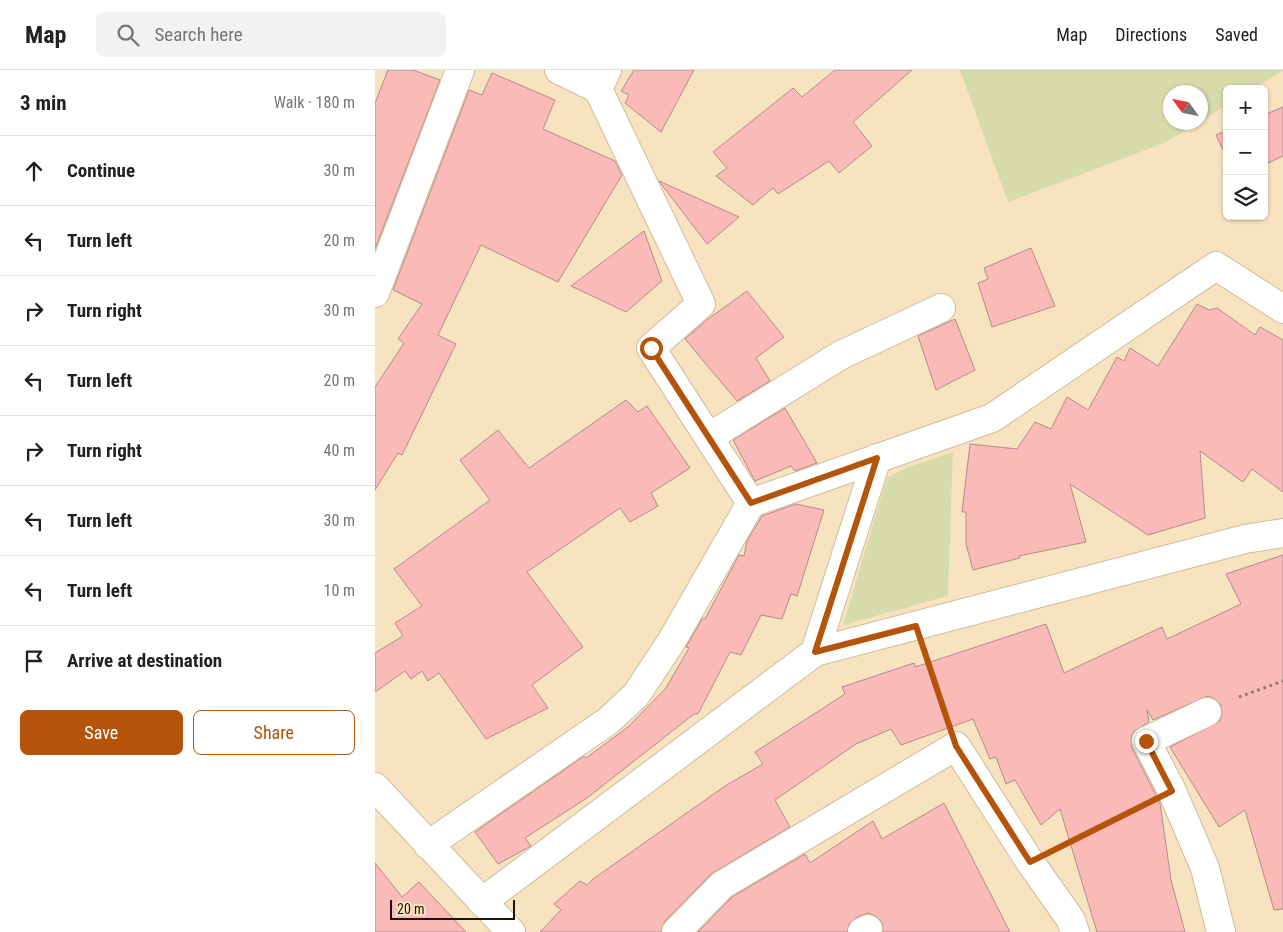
<!DOCTYPE html>
<html lang="en">
<head>
<meta charset="utf-8">
<style>
	body { margin:0; font-family:"Roboto Condensed",sans-serif; background:#f2f2f2; color:#202124 }
	.controls { position:absolute; right:15px; top:15px; display:grid; overflow:hidden; border-radius:8px; box-shadow:0 1px 4px #0004 }
	.controls button { width:45px; height:45px; display:grid; place-items:center; padding:0; border:0; border-bottom:1px solid #e0e0e0; background:#fff; color:#202124; font:25px sans-serif }
	.compass { position:absolute; left:788px; top:15px; width:45px; height:45px; border-radius:50%; background:#fff; box-shadow:0 1px 4px #0004; rotate:303deg }
	.scale { position:absolute; left:15px; bottom:12px; width:125px; box-sizing:border-box; padding-left:5px; border:2px solid #1c1408; border-top:0; font-size:14px; line-height:18px; white-space:nowrap; color:#1c1408; -webkit-text-stroke:4px #f8e3c1; paint-order:stroke }
	.stop { position:absolute; width:15px; height:15px; margin:-11px; border:4px solid #b45309; border-radius:50%; background:#fff }
	.stop.end { background:#b45309; border-color:#fff; box-shadow:0 1px 5px #0008 }
	.list { margin:0; padding:0; list-style:none }
	h2 { display:flex; justify-content:space-between; align-items:center; height:65px; margin:0; padding:0 20px; font-size:21px }
	h2 small { font-size:16px; font-weight:400; color:#757577 }
	.list li { display:grid; grid-template-columns:32px 1fr auto; gap:15px; align-items:center; box-sizing:border-box; height:70px; padding:0 20px; border-top:1px solid #e0e0e0 }
	.list b { display:block; font-size:19px; white-space:nowrap }
	.list em { font-size:16px; font-style:normal; color:#757577 }
	.actions { display:flex; gap:10px; padding:15px 20px }
	.actions a { flex:1; padding:11px 0; border:1px solid #b45309; border-radius:8px; text-align:center; font-size:18px; color:#b45309 }
	.actions .main { background:#b45309; color:#fff }
	.icon { flex:none; width:28px; height:28px; fill:none; stroke:currentColor; stroke-width:2; stroke-linecap:round; stroke-linejoin:round }
	.map { position:relative; flex:none; width:908px; height:862px; overflow:hidden }
	header { display:flex; align-items:center; gap:30px; box-sizing:border-box; height:70px; padding:0 25px; background:#fff; border-bottom:1px solid #e0e0e0 }
	header strong { font-size:24px }
	nav { display:flex; gap:28px; margin-inline-start:auto; font-size:18px }
	.search { width:350px; height:45px; background:#f2f2f2; display:flex; align-items:center; gap:12px; box-sizing:border-box; padding:0 18px; border-radius:8px; color:#757577; font-size:19px }
	main { display:flex }
	aside { flex:1; background:#fff }
	.map>svg:first-child { display:block }
	.green { fill:#d7dbab }
	.building { fill:#fabab7; stroke:#b48b89 }
	.lines { fill:none; stroke-linecap:round; stroke-linejoin:round }
	.minor-casing { stroke:#d0bc9b; stroke-width:30 }
	.path { stroke:#877962; stroke-width:3; stroke-dasharray:2.5 4; stroke-linecap:butt }
	.minor { stroke:#fff; stroke-width:28 }
	.route { stroke:#b45309; stroke-width:6 }
</style>
</head>
<body>
<header>
<strong>Map</strong>
<div class="search"><svg class="icon" aria-label="search" viewBox="0 0 24 24"><circle cx="10" cy="10" r="6"/><path d="M15 15l6 6"/></svg>Search here</div>
<nav><a>Map</a><a>Directions</a><a>Saved</a></nav>
</header>
<main>
<aside>
<h2>3 min<small>Walk · 180 m</small></h2>
<ul class="list">
<li><svg class="icon" aria-label="ahead" viewBox="0 0 24 24"><path d="M12 20V5M6 11l6-6 6 6"/></svg><div><b>Continue</b></div><em>30 m</em></li>
<li><svg class="icon" aria-label="left" viewBox="0 0 24 24"><path d="M17 20v-9H6M10 6l-5 5 5 5"/></svg><div><b>Turn left</b></div><em>20 m</em></li>
<li><svg class="icon" aria-label="right" viewBox="0 0 24 24"><path d="M7 20v-9h11M14 6l5 5-5 5"/></svg><div><b>Turn right</b></div><em>30 m</em></li>
<li><svg class="icon" aria-label="left" viewBox="0 0 24 24"><path d="M17 20v-9H6M10 6l-5 5 5 5"/></svg><div><b>Turn left</b></div><em>20 m</em></li>
<li><svg class="icon" aria-label="right" viewBox="0 0 24 24"><path d="M7 20v-9h11M14 6l5 5-5 5"/></svg><div><b>Turn right</b></div><em>40 m</em></li>
<li><svg class="icon" aria-label="left" viewBox="0 0 24 24"><path d="M17 20v-9H6M10 6l-5 5 5 5"/></svg><div><b>Turn left</b></div><em>30 m</em></li>
<li><svg class="icon" aria-label="left" viewBox="0 0 24 24"><path d="M17 20v-9H6M10 6l-5 5 5 5"/></svg><div><b>Turn left</b></div><em>10 m</em></li>
<li><svg class="icon" aria-label="arrive" viewBox="0 0 24 24"><path d="M6 21V4h12l-3 4 3 4H6"/></svg><div><b>Arrive at destination</b></div></li>
</ul>
<div class="actions"><a class="main">Save</a><a>Share</a></div>
</aside>
<div class="map">
<svg width="908" height="862" viewBox="0 0 908 862">
	<rect width="100%" height="100%" fill="#f8e3c1"/>
	<g class="green">
		<polygon points="585,0 908,0 908,1 878,19 852,19 852,35 826,51 826,22 796,22 796,52 823,53 789,73 633,132"/>
		<polygon points="578,382 573,526 468,555 512,408 531,398"/>
	</g>
	<g class="building">
		<polygon points="13,0 38,0 65,10 0,179 0,33"/>
		<polygon points="259,0 319,0 286,62 250,33 254,25 246,21"/>
		<polygon points="460,0 537,0 478,52 497,76 464,103 454,91 403,124 398,118 378,135 341,106 352,98 338,82 418,18 427,27"/>
		<polygon points="117,3 180,30 168,59 240,91 247,105 183,212 106,175 63,265 81,274 27,385 23,383 0,420 0,317 29,273 23,269 47,234 18,220 94,20 107,25"/>
		<polygon points="908,37 908,86 889,95 889,45"/>
		<polygon points="852,61 852,88 841,65"/>
		<polygon points="284,111 364,147 332,174"/>
		<polygon points="269,161 287,211 251,242 196,216"/>
		<polygon points="656,178 680,236 617,257 603,213 613,209 609,198"/>
		<polygon points="372,221 409,267 381,288 395,311 362,331 310,269 333,249"/>
		<polygon points="822,234 834,240 842,238 880,265 885,257 908,270 908,422 877,399 868,412 825,381 830,448 773,465 695,414 711,472 644,486 645,488 598,500 591,474 591,442 587,442 595,374 642,379 660,352 676,359 692,327 713,340 742,287 749,291 755,278 783,296"/>
		<polygon points="580,249 600,300 561,320 543,266"/>
		<polygon points="251,330 263,342 272,336 315,398 276,423 283,436 255,452 245,438 152,502 208,577 157,615 173,638 111,669 64,603 53,611 47,601 36,609 30,601 0,622 0,583 28,566 20,553 47,536 19,499 115,430 85,390 123,360 154,398"/>
		<polygon points="410,338 442,393 420,401 416,396 380,411 358,370"/>
		<polygon points="421,434 449,440 422,526 416,524 407,549 386,545 366,585 355,582 323,644 319,644 212,728 150,768 156,776 123,794 100,762 209,686 211,688 253,657 291,618 314,578 311,577 327,549 330,549 364,485 369,486 372,471 387,446"/>
		<polygon points="908,485 908,839 899,840 870,740 844,757 795,677 845,651 847,644 846,635 840,629 833,626 778,650 772,640 774,652 758,662 756,670 757,678 785,733 796,810 810,862 722,862 685,739 666,755 640,710 631,714 621,687 615,689 598,649 526,675 516,659 481,674 400,730 415,757 336,804 290,851 286,862 165,862 186,840 179,834 205,811 212,815 218,809 350,716 388,694 380,682 470,624 467,617 539,593 540,597 671,554 689,603 787,557 792,569 866,534 851,504"/>
		<polygon points="569,733 635,862 508,862 507,852 501,846 493,843 480,848 474,854 472,862 323,862 357,827 430,784 435,793 498,751 507,769"/>
		<polygon points="0,793 27,827 44,812 91,862 0,862"/>
	</g>
	<g class="lines">
		<g class="minor-casing">
			<g id="minor">
				<polyline points="184,0 223,19 232,0"/>
				<polyline points="0,223 85,0"/>
				<polyline points="334,367 466,285 566,238"/>
				<polyline points="376,433 617,348 841,196 908,239"/>
				<polyline points="440,582 502,388"/>
				<polyline points="832,642 771,671 797,721 830,798 846,862"/>
				<polyline points="0,717 136,862"/>
				<polyline points="53,775 233,651 261,625 296,572 376,433 276,278 326,234 223,19"/>
				<polyline points="107,832 440,582 870,469 908,463"/>
				<polyline points="301,862 347,815 581,676 655,792 696,850 700,862"/>
				<polyline points="487,862 493,859"/>
			</g>
		</g>
		<g class="path">
			<polyline points="552,588 570,642"/>
			<polyline points="864,627 908,611"/>
			<polyline points="688,776 765,737"/>
		</g>
		<use href="#minor" class="minor"/>
	</g>
	<g class="lines">
		<polyline class="route" points="276,278 376,433 502,388 440,582 541,556 581,676 655,792 797,721 771,671"/>
	</g>
</svg>
<div class="controls">
<button>+</button>
<button>−</button>
<button><svg class="icon" aria-label="layers" viewBox="0 0 24 24"><path d="M12 4l9 5-9 5-9-5zM3 14l9 5 9-5"/></svg></button>
</div>
<svg class="compass" viewBox="-18 -18 36 36"><path d="M0-13l5 13h-10z" fill="#e53935"/><path d="M0 13l5-13h-10z" fill="#757577"/></svg>
<div class="scale">20 m</div>
<div class="stop" style="left:276px;top:278px"></div>
<div class="stop end" style="left:771px;top:671px"></div>
</div>
</main>
</body>
</html>
